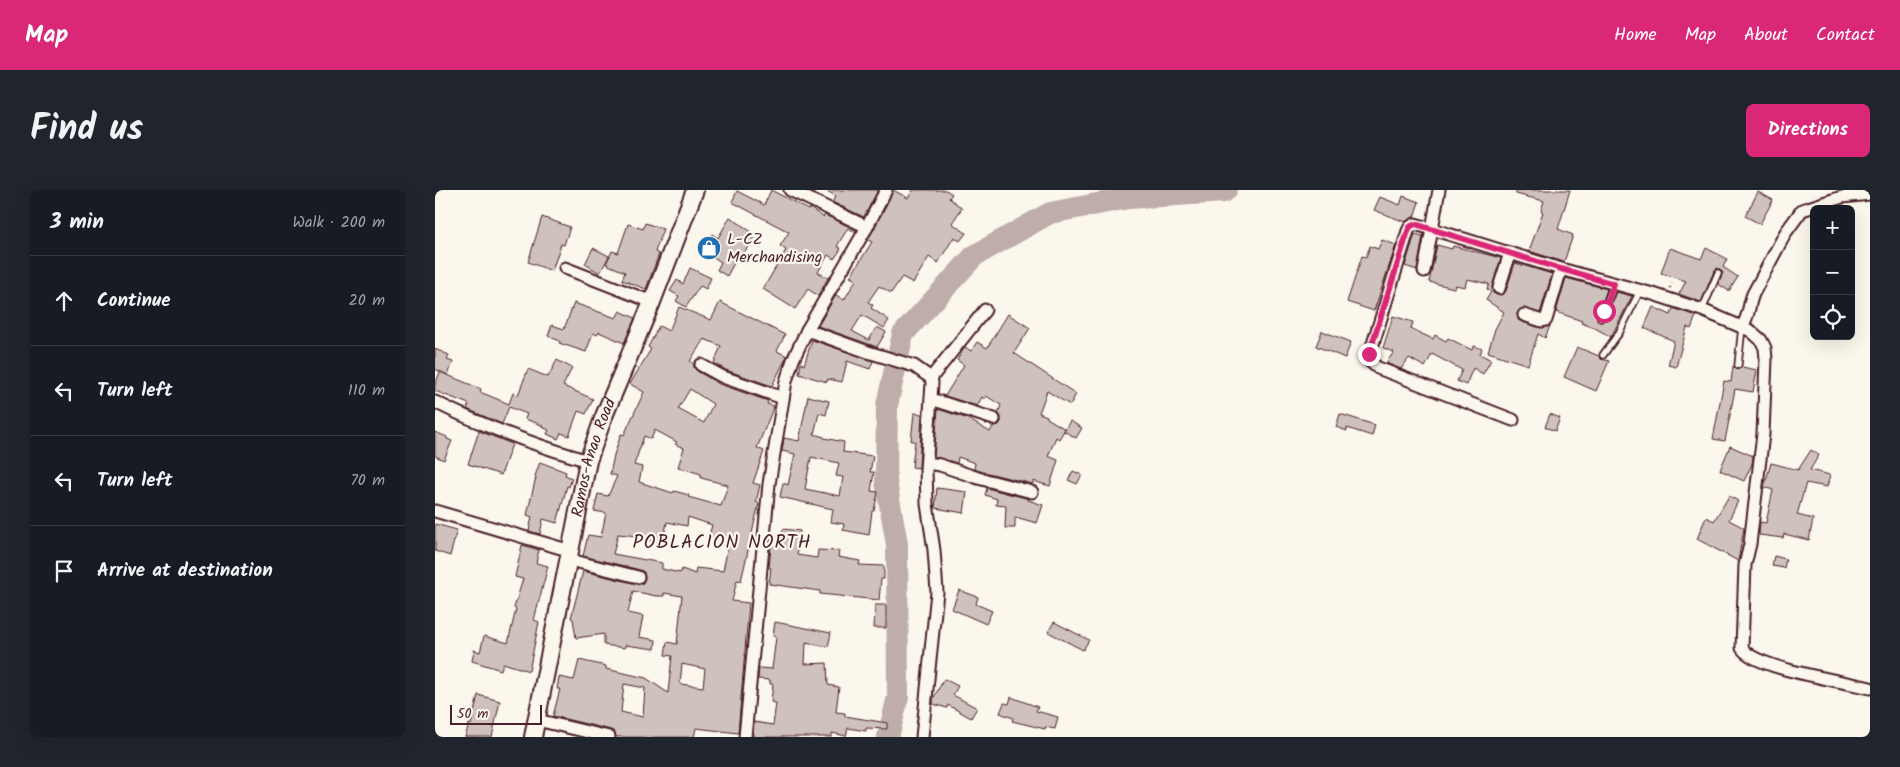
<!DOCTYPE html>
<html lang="en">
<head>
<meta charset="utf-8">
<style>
	body { margin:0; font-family:Kalam,sans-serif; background:#20242c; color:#f1f3f6 }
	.controls { position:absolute; right:15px; top:15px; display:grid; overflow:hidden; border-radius:8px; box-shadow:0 5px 20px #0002 }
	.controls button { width:45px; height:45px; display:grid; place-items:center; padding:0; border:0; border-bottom:1px solid #363941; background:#171b24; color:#f1f3f6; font:25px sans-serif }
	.scale { position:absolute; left:15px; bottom:12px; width:92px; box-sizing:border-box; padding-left:5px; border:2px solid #4a1f2b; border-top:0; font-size:14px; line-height:18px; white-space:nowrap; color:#4a1f2b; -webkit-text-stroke:4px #fbf7ec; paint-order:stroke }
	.stop { position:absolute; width:15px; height:15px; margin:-11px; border:4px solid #db2777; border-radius:50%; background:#fff }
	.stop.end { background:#db2777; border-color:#fff; box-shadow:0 1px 5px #0008 }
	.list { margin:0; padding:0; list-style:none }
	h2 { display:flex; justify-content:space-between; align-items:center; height:65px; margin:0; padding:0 20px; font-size:21px }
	h2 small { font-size:16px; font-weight:400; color:#9ea1a6 }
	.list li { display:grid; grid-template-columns:32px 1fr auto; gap:15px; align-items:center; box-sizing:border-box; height:90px; padding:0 20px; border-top:1px solid #363941 }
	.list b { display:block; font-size:19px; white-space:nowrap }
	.list em { font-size:16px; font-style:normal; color:#9ea1a6 }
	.icon { flex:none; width:28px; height:28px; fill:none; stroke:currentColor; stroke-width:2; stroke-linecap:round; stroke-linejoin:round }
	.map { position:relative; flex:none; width:1435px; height:547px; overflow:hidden; border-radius:8px }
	header { display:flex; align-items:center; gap:30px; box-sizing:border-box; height:70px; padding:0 25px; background:#db2777; color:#fff }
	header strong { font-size:24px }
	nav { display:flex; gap:28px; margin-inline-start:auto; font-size:18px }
	.intro { display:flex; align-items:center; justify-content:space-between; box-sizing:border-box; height:120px; padding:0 30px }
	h1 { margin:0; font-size:35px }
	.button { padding:12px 22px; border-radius:8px; background:#db2777; color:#fff; font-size:18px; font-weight:700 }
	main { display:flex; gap:30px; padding:0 30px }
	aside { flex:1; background:#171b24; border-radius:8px; box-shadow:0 5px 20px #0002 }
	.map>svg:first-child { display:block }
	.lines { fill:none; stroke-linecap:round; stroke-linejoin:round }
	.river { stroke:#bfadaa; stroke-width:22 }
	.building { fill:#cfc2bc; stroke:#4a1f2b; fill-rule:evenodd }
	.lane-casing { stroke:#4a1f2b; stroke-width:9 }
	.street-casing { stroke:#4a1f2b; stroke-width:15 }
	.secondary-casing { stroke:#4a1f2b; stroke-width:20 }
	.path { stroke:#4a1f2b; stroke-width:2.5; stroke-dasharray:1 4; stroke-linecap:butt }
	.lane { stroke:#fbf7ec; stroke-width:5.5 }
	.street { stroke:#fbf7ec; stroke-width:11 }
	.secondary { stroke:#fbf7ec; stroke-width:16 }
	.route { stroke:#db2777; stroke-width:6 }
	.labels { text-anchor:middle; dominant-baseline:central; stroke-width:4.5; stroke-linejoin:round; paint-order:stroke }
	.poi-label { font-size:16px; fill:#4a1f2b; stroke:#fbf7ec; text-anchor:start }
	.street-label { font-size:16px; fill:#4a1f2b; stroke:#fbf7ec }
	.quarter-label { font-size:19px; letter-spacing:1px; fill:#4a1f2b; stroke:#fbf7ec }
</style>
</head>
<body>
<header>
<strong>Map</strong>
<nav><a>Home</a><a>Map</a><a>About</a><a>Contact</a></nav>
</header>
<div class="intro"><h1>Find us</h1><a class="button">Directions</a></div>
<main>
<aside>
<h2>3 min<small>Walk · 200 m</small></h2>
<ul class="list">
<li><svg class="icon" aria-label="ahead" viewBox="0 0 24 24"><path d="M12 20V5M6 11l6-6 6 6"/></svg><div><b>Continue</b></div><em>20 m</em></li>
<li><svg class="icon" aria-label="left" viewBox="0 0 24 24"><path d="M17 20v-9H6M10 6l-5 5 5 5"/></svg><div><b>Turn left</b></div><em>110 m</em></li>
<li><svg class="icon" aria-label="left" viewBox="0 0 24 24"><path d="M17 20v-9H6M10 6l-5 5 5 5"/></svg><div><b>Turn left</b></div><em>70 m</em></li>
<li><svg class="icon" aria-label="arrive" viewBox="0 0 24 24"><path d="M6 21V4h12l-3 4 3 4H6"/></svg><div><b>Arrive at destination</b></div></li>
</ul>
</aside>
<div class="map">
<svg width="1435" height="547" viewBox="0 0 1435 547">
	<rect width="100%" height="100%" fill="#fbf7ec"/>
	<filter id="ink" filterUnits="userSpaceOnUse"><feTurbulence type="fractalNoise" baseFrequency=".02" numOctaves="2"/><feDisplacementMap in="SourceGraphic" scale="10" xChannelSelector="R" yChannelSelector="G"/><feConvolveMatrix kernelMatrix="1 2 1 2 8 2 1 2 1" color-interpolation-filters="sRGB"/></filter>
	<g filter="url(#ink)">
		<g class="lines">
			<polyline class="river" points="453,547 463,507 462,354 451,292 452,215 468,144 539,66 615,23 693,8 789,2 791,0"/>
		</g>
		<g class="building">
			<polygon points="336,0 374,20 375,18 388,27 390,25 421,40 420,42 413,38 402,56 406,59 399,69 393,65 383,82 393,88 383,106 373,99 360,119 328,99 351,60 345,56 354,42 297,12 302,1 329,15"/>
			<polygon points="390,0 443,0 429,27 397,12 401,6"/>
			<polygon points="458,0 473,8 478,0 511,0 517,4 514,8 527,18 517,33 531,43 525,51 519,47 503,73 494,67 478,93 467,87 456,103 444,96 433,112 438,115 436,118 454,130 449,138 427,125 417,141 434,150 442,137 451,142 442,157 383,136 401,105 409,110 421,90 415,87 437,52 433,50"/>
			<polygon points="1081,0 1135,0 1123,39 1138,45 1129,72 1094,61 1108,22 1106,21 1109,11 1081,4"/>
			<polygon points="1323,2 1338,10 1325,34 1310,26"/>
			<polygon points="968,6 984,12 979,27 970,32 939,20 945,7 965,15"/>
			<polygon points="107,27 135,37 129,55 126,54 117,81 93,72"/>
			<polygon points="295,27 321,45 308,64 305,62 292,86 282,80 286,72 266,59 277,44 283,48"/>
			<polygon points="210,33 228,39 220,62 224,64 211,99 187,90 190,82 171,74 177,61 183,63 193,34 208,39"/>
			<polygon points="980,44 988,46 982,80 970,76"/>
			<polygon points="947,50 961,55 939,121 912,112 927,66 931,67 935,56 943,59"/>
			<polygon points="1002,55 1017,59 1018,56 1066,68 1057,96 1058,103 1062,105 1069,104 1071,101 1080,73 1117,84 1105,123 1088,118 1082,123 1083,130 1087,132 1105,138 1115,136 1110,148 1103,144 1093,175 1053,162 1060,139 1069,122 1051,110 1056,102 1052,99 1054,94 1032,89 1030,97 1020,95 1019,98 994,92"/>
			<polygon points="158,58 174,66 165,83 150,74"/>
			<polygon points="1235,58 1266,69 1271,58 1292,69 1288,77 1303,87 1294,101 1283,94 1288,83 1286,80 1282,78 1279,81 1266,112 1244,104 1251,91 1226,83"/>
			<polygon points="255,78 276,88 271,99 265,96 251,117 241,111 244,106 235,101 242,90 248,94"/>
			<polygon points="1131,88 1172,99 1162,127 1162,131 1165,132 1170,130 1181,102 1197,106 1176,147 1160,138 1146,133 1147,131 1121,122"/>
			<path d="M285 112 350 145 342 161 352 166 337 196 291 180 279 173 286 156 269 149 255 171 259 174V178L262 181 284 194 333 211 332 214 339 216 322 258 329 261 318 293 325 295 321 312 324 313 306 391 302 390 297 411 314 413 303 543 261 538 259 547H181L179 542 176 540 118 526 125 499H122L124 487 139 490 144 470 171 476V479L211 488 233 503 237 466 230 465 232 452 242 454 247 406 229 403V406H221L198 401 193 423 208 426 204 447 221 450 220 459 190 455V458L169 455V444L141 448 138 429 136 428 148 381 202 394 208 393 210 388 209 382 205 380 148 366 153 345 166 347 171 323 159 321 163 304 173 306 182 286 175 284 179 265 186 244 189 245 209 202 195 194 216 159 213 157 224 136 234 141 244 117 276 130ZM255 199 278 214 269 233 243 219ZM220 240 242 252 240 254 249 258 243 277 266 284V288L293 295 286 316 253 307 254 305 239 301 238 303 204 292 207 277 199 275 209 246 216 249ZM253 327 277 335 274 346 294 351 288 381 261 378 260 384 247 379 245 383 227 379V373L178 364 183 344 212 347V350L228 353 232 332 252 336ZM247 474 270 479 268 497 245 494ZM189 494 210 498 208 527 186 522Z"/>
			<polygon points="139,113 181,128 185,121 200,128 189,153 164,142 162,145 158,143 151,162 124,153 125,151 113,146 117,135 129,139"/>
			<polygon points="1218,117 1236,125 1238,118 1261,126 1256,139 1252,137 1241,177 1233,175 1239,151 1209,138"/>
			<polygon points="573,124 595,138 579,163 641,204 635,215 612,201 604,223 612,226 612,228 630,239 624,249 621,247 613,266 623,270 615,296 598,291 598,294 545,281 539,279 540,273 523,267 522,273 499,267 503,219 533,229 555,242 558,236 564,235 566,232 566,227 563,223 566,215 551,206 550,209 547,207 542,216 510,206 529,175 522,170 530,157 536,161 542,152 552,158"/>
			<polygon points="958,126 978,132 976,139 998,149 1000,145 1011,151 1013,148 1037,160 1039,156 1047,159 1045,164 1056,170 1048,184 1038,178 1031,195 1022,191 1027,180 997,164 990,177 974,168 966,179 951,173 959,162 948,158"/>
			<polygon points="887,141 916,152 910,168 881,156"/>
			<polygon points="377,150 438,171 435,179 412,171 407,192 393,189 392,192 364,184 366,173 369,175"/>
			<polygon points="1142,157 1164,166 1166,169 1174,171 1161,201 1129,187"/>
			<polygon points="0,159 14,165 12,170 18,172 13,185 0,179"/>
			<polygon points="122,170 137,178 128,196 158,209 151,224 143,221 134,246 126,243 123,249 112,244 114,240 107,237 107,235 90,229 92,224 74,217 67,234 32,219 34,214 0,201 0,195 5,182 46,199 45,202 74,214 78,203 83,205 93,179 113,187"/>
			<polygon points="1298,176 1302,180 1307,177 1322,180 1318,202 1300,199 1290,251 1278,249 1289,191 1296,192"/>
			<path d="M373 206 394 211 391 225 384 223 379 244 389 247V248L409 252 408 262 438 266 435 282H439L436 301 443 302 439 321H437L434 345 408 340 409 334 396 332 398 319 345 307 348 293 353 295 360 264 347 261 349 248 364 251ZM376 267 404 273 401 286 408 287 405 306 370 299Z"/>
			<polygon points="479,223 487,224 484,278 477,277 480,251 476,251"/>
			<polygon points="905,224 940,235 937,246 912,238 912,241 901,237"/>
			<polygon points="1115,224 1125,228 1120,241 1110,237"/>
			<polygon points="635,231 647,238 641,248 629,241"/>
			<polygon points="44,241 77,254 66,285 33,274"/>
			<polygon points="0,242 12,247 12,249 17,251 9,270 0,266"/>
			<polygon points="1295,256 1318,266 1317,274 1309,291 1285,280"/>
			<polygon points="1376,260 1384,265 1375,280 1395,285 1392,297 1371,293 1362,325 1378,329 1374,350 1349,344 1348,348 1324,345 1325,332 1331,333 1338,300 1329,297 1336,273 1363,280"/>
			<polygon points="105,272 131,282 130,285 137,288 134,297 132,296 122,333 108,329 105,344 94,341 97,327 92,325 101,287 100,286"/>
			<polygon points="638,281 647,285 642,294 633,290"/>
			<polygon points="502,298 532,302 529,323 500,318"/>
			<polygon points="552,298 594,309 593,310 608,315 602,333 580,327 580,338 570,338 571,316 561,315 562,309 550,305"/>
			<polygon points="1294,306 1303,311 1294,330 1309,338 1303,371 1262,349 1271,327 1279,331"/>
			<polygon points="0,334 22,340 15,366 0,361"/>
			<polygon points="348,339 365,341 362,365 382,368 383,360 404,361 403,367 425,371 424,375 449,376 449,389 446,389 444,410 385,404 385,401 334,394 336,378 334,378 337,346 347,347"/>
			<polygon points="87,355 104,360 101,373 113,376 99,430 104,432 94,481 68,473 66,480 37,471 39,460 45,462 49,446 73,453 81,419 79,418 88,389 80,387"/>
			<polygon points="1339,366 1351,369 1349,378 1337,376"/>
			<polygon points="524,400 543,407 541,414 557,421 551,434 517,419"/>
			<polygon points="440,415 451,415 451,438 439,438"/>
			<polygon points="340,432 396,443 393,457 371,452 370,474 392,473 393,495 404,497 401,522 410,523 410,526 452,533 452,539 431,538 431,541 413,538 411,546 397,543 397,547 318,547 319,532 338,535 341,513 336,512 338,494 335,494 335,490 323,489 324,478 337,479 341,447 338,446"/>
			<polygon points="619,432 654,450 648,460 613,442"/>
			<polygon points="509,489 523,496 518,505 542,518 536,528 513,515 512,518 498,514 498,509"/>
			<polygon points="43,505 65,511 57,547 30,547 34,534 36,535"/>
			<polygon points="576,507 603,517 601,521 623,527 620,539 610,537 610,539 577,531 578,528 565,523 569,513 574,514"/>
		</g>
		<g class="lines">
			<g class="lane-casing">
				<g id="lane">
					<polyline points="1267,120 1283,83"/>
					<polyline points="1166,128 1179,94"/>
					<polyline points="1168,165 1184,143 1205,101"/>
					<polyline points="1303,175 1307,137"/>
				</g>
			</g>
			<g class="street-casing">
				<g id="street">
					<polyline points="355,0 432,37 451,0"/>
					<path d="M1004 0 997 39 1126 79 1218 104 1267 120 1316 141 1326 150 1330 158 1331 169 1328 244 1315 354 1310 375 1307 458C1320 479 1409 491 1435 498"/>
					<polyline points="130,78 217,112"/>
					<polyline points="989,81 997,39 980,34 975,37 973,41 933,170 943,178 1078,230"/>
					<polyline points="1064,98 1075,63"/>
					<polyline points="1089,125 1107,131 1111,130 1126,79"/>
					<path d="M1307 137C1315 124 1313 116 1318 104L1351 42 1367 20 1407 7 1435 4"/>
					<polyline points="372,140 433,162 479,176 496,188 497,193 491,280 492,314 499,360 502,402 487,547"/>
					<polyline points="266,175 288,187 348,208"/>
					<polyline points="496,188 550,120"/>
					<polyline points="496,209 559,229"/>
					<path d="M0 212C49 237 100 255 153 271"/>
					<polyline points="492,273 505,275 543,288 597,302"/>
					<polyline points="0,321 136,361"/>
					<polyline points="135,370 203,387"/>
					<polyline points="102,530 174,547"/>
					<polyline points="310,547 334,294 351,191 358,170 372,140 432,37"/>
				</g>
			</g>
			<g class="secondary-casing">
				<g id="secondary">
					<path id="s1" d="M98 547 153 271 169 226 217 112 260 0"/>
				</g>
			</g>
			<polyline class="path" points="1235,98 1237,89"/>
			<use href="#lane" class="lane"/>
			<use href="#street" class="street"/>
			<use href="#secondary" class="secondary"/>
		</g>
	</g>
	<g class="lines" filter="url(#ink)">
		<polyline class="route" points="934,164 973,41 975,37 980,34 1126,79 1179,94 1169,121"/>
	</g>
	<defs>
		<g id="shop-disc" transform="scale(1.25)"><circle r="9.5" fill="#1f6fb2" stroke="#fbf7ec"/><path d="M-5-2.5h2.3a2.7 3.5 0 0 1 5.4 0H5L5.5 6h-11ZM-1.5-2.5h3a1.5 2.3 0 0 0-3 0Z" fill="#fff"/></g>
	</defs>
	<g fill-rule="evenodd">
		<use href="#shop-disc" x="274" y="58"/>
	</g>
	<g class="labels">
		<g class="poi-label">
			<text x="292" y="49">L-CZ<tspan x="292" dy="18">Merchandising</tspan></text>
		</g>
		<g class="street-label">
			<text stroke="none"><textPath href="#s1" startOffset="286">Ramos-Anao Road</textPath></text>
		</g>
		<g class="quarter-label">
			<text x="287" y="353">POBLACION NORTH</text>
		</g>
	</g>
</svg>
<div class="controls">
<button>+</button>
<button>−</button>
<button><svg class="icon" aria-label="locate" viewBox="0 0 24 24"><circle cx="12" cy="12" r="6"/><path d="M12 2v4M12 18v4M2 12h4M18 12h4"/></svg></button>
</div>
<div class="scale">50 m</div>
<div class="stop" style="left:1169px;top:121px"></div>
<div class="stop end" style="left:934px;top:164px"></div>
</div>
</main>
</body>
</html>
